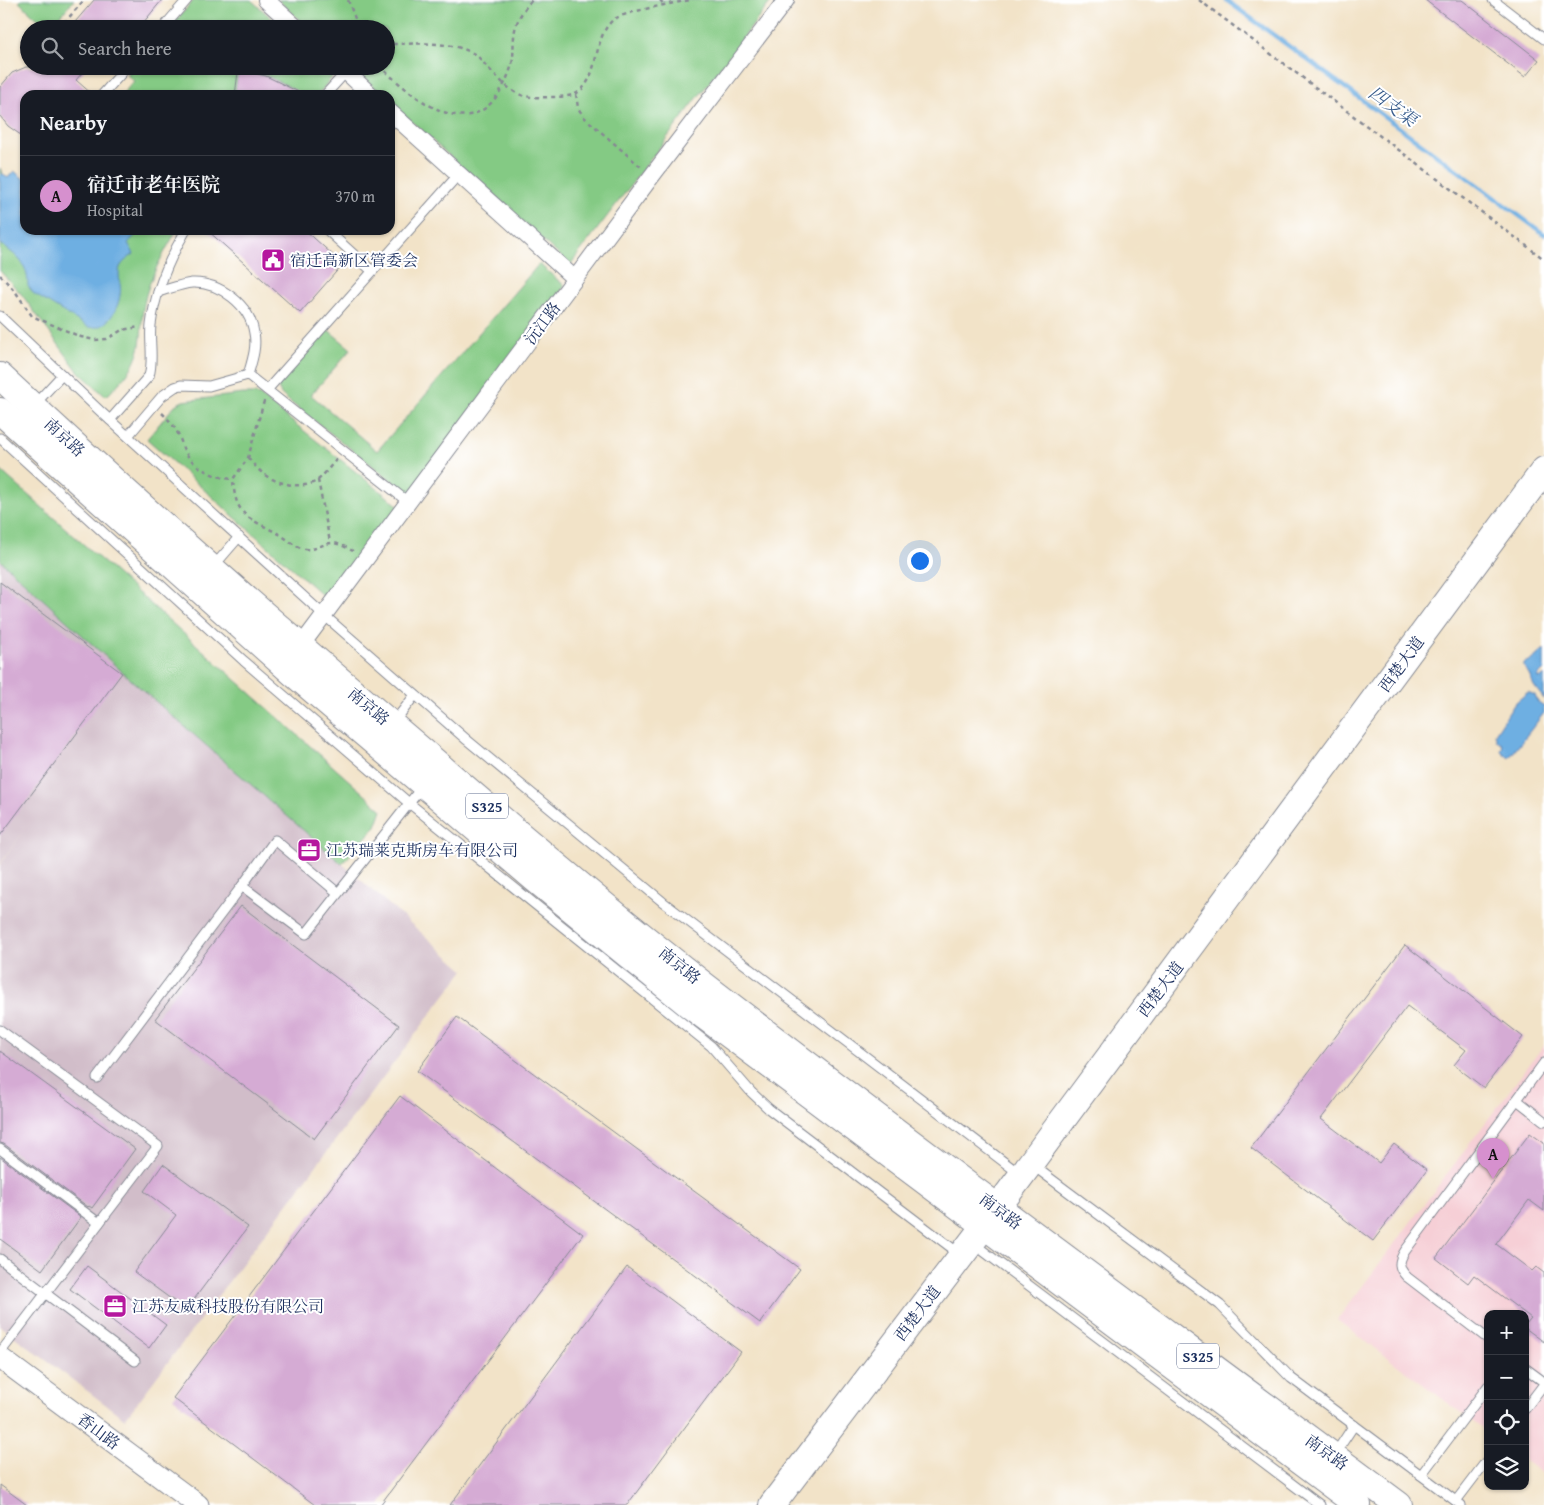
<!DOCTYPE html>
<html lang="en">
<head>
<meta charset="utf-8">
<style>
	body { margin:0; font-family:"Gentium Book Plus","Noto Serif SC",serif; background:#20242c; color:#f1f3f6 }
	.controls { position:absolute; right:15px; bottom:15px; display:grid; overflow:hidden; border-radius:10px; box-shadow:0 1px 4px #0004 }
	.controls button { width:45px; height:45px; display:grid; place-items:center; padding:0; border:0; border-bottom:1px solid #363941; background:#171b24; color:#f1f3f6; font:25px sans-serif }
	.you { position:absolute; left:919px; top:560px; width:18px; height:18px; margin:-12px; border:4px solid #fff; border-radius:50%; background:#1a73e8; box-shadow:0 0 0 8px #1a73e833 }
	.badge { display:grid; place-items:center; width:32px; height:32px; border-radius:50%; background:#d690ce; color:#111; font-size:16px; font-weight:700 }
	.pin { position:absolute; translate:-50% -41px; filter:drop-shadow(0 1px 2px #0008) }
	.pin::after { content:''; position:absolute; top:26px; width:18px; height:15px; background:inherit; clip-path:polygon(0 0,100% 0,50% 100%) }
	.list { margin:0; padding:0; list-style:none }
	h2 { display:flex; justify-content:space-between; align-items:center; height:65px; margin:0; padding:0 20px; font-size:21px }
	h2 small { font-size:16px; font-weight:400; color:#9ea1a6 }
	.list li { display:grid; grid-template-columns:32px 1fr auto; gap:15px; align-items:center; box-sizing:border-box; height:80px; padding:0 20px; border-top:1px solid #363941 }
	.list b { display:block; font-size:19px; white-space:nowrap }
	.list p { margin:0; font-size:16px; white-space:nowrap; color:#9ea1a6 }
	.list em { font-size:16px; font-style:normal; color:#9ea1a6 }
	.icon { flex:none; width:28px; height:28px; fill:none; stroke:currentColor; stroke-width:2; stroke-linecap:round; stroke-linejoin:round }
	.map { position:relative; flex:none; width:1544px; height:1505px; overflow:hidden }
	.search { position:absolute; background:#171b24; box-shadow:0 1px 4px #0004; left:20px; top:20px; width:375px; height:55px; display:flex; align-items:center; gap:12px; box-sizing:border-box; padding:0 18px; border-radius:28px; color:#9ea1a6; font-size:19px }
	.panel { position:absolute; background:#171b24; box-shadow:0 1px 4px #0004; left:20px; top:90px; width:375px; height:145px; border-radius:15px }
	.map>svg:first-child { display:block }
	.built { fill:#f6cfd6 }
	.industrial { fill:#d1bdc9 }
	.green { fill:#84ca84; stroke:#507c71 }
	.water { fill:#6eafe2; stroke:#446fa0 }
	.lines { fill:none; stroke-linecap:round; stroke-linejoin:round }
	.stream { stroke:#6eafe2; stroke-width:4.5 }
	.building { fill:#d5abd4 }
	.service-casing { stroke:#868993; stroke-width:11 }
	.minor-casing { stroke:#868993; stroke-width:18 }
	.tertiary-casing { stroke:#868993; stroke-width:23 }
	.primary-casing { stroke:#868993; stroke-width:28 }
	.path { stroke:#868993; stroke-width:2.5; stroke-dasharray:4 4; stroke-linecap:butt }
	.service { stroke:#fff; stroke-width:9 }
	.minor { stroke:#fff; stroke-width:16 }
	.tertiary { stroke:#fff; stroke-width:21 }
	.primary { stroke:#fff; stroke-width:26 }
	.labels { text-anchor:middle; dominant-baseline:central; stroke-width:4; stroke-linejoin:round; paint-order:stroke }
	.shield { fill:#fff; stroke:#5f6d8e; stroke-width:1 }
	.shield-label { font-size:15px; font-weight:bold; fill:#1b2f5e }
	.poi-label { font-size:16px; fill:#1b2f5e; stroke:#fff; text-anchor:start }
	.street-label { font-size:16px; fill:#1b2f5e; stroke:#fff }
	.water-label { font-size:18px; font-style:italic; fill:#385c8c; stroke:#fff }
</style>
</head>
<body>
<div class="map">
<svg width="1544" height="1505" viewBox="0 0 1544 1505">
	<rect width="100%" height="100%" fill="#fff"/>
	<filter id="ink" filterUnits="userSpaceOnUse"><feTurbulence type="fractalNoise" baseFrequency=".02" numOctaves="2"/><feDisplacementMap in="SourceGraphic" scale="10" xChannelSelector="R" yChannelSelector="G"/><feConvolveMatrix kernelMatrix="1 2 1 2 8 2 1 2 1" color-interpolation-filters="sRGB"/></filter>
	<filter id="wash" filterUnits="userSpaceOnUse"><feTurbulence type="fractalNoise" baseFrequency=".0096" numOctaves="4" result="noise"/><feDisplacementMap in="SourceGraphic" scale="20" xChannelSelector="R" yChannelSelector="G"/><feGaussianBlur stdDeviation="1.12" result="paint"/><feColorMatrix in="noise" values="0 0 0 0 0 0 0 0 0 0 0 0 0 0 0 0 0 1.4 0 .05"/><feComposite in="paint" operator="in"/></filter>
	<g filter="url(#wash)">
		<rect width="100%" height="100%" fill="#f2e3c8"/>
		<polygon class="built" points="1544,1045 1544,1475 1525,1461 1525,1314 1488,1314 1488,1433 1337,1320"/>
		<polygon class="industrial" points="0,560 129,678 464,970 125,1419 0,1326 0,865 25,829 0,864"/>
		<g class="green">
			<polygon points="22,0 74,0 49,29 19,2"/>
			<polygon points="194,0 251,0 284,29 168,29"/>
			<polygon points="278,0 772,0 570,265 390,102 390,95 382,95 351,66 386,66 386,29 309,29"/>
			<polygon points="134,66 327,66 330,69 332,77 318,95 300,95 288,86 266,76 253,73 238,72 235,95 122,95 134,81 127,75"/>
			<path d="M0 168 2 173 8 178 14 171 25 180V230H177C164 253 149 277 144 304 140 322 144 343 135 361 130 373 118 384 109 394L105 396 78 371 22 295 0 271Z"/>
			<polygon points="539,264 565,286 409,494 289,401 281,394 278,388 279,384 327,329 351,349 311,395 377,451"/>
			<polygon points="243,394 256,394 260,396 399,506 331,596 326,597 321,594 147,439 175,405 183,401"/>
			<polygon points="0,470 382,810 376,826 342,864 129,678 0,560"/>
		</g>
		<g class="water">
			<path d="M14 171 25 180V230H74L87 233 99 230H140L128 243 134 254C129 258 123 261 120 267 117 276 122 286 120 295 118 311 105 331 88 327L34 294 28 286C28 264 18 256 0 244V176L2 173 8 178Z"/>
			<polygon points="1544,649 1544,670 1537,677 1540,679 1544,675 1544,699 1534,686 1529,674 1524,667 1524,663 1533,659"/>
			<polygon points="1528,692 1535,695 1537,701 1544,706 1544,713 1509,758 1501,751 1503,745 1497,741 1495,734 1515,703"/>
		</g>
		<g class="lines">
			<polyline class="stream" points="1226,0 1544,234"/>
		</g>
		<g id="blocks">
			<g class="building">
				<polygon points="94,0 162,0 138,29 69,29"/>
				<polygon points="1425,0 1462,0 1539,60 1525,77"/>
				<polygon points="63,66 88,66 76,80 93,95 25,95 25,138 8,126 0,116 0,87 12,73 26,67 48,67 59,71"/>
				<polygon points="238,72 253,73 266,76 305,95 235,95"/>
				<polygon points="207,230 305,230 343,264 300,313"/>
				<polygon points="0,582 122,673 0,836"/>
				<polygon points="241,906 399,1025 314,1139 155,1019"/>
				<polygon points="1405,945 1523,1037 1484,1088 1454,1065 1466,1050 1407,1006 1321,1119 1379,1163 1394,1144 1427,1170 1373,1241 1251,1148"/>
				<polygon points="457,1017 800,1269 760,1323 417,1071"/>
				<polygon points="0,1051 135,1149 92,1208 89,1206 88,1207 4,1144 0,1143"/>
				<polygon points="400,1096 583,1234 380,1505 315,1505 173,1398"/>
				<polygon points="1530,1133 1544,1143 1544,1211 1529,1200 1496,1244 1532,1271 1536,1267 1544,1273 1544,1342 1525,1328 1525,1325 1531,1318 1474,1275 1468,1283 1436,1258"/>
				<polygon points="0,1157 81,1217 42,1270 0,1239"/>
				<polygon points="163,1164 248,1227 186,1310 134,1272 176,1215 144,1191"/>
				<polygon points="87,1266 166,1325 149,1348 70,1289"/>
				<polygon points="627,1267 741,1352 627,1505 450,1505"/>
				<polygon points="0,1485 27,1505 0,1505"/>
			</g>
		</g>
	</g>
	<g filter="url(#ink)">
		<use href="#blocks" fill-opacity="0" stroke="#868993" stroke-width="1"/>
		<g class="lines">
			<g class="service-casing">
				<g id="service">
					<polyline points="1493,0 1544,39"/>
					<polyline points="162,29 187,0"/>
					<polyline points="102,95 128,66"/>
					<polyline points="325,95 346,72"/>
					<polyline points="327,230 372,271"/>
					<path d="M158 292C169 289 181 284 192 283 220 282 250 305 254 333 257 347 252 361 248 375"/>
					<polyline points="0,316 100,411 324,615 467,740 663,902 1021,1175"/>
					<polyline points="248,375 408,502"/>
					<polyline points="267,390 459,174"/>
					<polyline points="35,404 62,375"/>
					<path d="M110 420 149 376C154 360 149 342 151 325 155 292 169 259 186 230"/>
					<polyline points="128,436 162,396 175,387 181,385 209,386 248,375"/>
					<polyline points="0,438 244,661 409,803 711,1046 751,1092 769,1109 961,1255"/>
					<polyline points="213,567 239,537"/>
					<polyline points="394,722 415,695"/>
					<polyline points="242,886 275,840 338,893"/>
					<polyline points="0,1030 158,1146 0,1353"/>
					<polyline points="97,1078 242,886 306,934 422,787"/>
					<polyline points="1517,1100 1544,1121"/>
					<polyline points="0,1149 99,1223"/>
					<polyline points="1031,1164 1220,1305 1291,1378 1461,1505"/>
					<polyline points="974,1244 1320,1505"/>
					<polyline points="0,1259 135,1361"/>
					<path d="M1488 1339 1407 1277C1398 1268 1398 1262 1405 1251L1544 1063"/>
					<polyline points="1525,1368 1544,1382"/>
					<polyline points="1525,1409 1544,1384"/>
					<polyline points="1335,1454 1354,1425"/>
					<polyline points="1421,1475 1488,1386"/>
					<polyline points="1456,1501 1488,1459"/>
				</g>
			</g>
			<g class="minor-casing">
				<g id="minor">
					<polyline points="266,0 298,29"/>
					<polyline points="340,66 371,95"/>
					<polyline points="390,112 575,279"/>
					<polyline points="300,647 651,177 786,0"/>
				</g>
			</g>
			<g class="tertiary-casing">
				<polyline id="tertiary" points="0,1358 198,1505"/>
			</g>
			<g class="primary-casing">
				<g id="primary">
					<path d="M0 376C139 506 281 631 426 754 517 833 609 911 704 985 933 1162 1167 1332 1399 1505"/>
					<polyline points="0,411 293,673 535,879 688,1004 1358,1505"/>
					<polyline points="772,1505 984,1226 1544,470"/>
				</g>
			</g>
			<g class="path">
				<polyline points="348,0 359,29"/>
				<polyline points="660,0 665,6"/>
				<polyline points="1199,0 1544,259"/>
				<polyline points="59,29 84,0"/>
				<path d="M386 47 390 44C417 44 452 40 476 55 481 59 485 65 489 69 512 92 516 99 550 97 558 97 570 97 577 93 600 79 592 38 613 20 622 12 675 3 690 0"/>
				<path d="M379 66C408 91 458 140 493 101 502 90 508 78 512 64 514 55 513 46 514 37 515 22 522 11 532 0"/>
				<polyline points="576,94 578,108 584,117 641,167"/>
				<polyline points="0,275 15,291 32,316 81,337 95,340 107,339 122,330 139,327"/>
				<path d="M264 401 248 458 233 479C235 518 250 518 279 534 288 539 295 548 306 549 315 551 323 543 332 543 339 543 347 548 353 551"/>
				<path d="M162 413C170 421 177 429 180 439 182 443 182 446 184 450 193 467 214 478 233 479"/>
				<path d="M248 458C254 465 260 472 268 477 280 484 302 489 315 482 323 477 330 466 337 459"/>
				<polyline points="318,480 330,542"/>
			</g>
			<use href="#service" class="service"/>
			<use href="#minor" class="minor"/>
			<use href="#tertiary" class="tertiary"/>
			<use href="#primary" class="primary"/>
		</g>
	</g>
	<defs>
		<g id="civic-square" transform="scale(1.25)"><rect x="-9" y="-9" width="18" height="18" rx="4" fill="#b5179e" stroke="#fff"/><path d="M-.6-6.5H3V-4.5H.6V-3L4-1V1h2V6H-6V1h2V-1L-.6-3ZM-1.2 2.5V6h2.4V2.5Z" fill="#fff"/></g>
		<g id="office-square" transform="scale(1.25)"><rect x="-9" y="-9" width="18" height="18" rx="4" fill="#b5179e" stroke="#fff"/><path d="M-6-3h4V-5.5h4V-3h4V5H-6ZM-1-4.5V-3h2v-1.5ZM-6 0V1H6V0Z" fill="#fff"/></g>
	</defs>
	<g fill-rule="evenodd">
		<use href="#civic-square" x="273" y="260"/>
		<use href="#office-square" x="309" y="850"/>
		<use href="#office-square" x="115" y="1306"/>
	</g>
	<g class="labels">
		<g class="shield">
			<rect x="466" y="793.5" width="42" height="25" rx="4"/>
			<rect x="1177" y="1343.5" width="42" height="25" rx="4"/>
		</g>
		<g class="shield-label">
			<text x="487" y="806">S325</text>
			<text x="1198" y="1356">S325</text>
		</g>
		<g class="poi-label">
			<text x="290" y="260">宿迁高新区管委会</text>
			<text x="326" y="850">江苏瑞莱克斯房车有限公司</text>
			<text x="132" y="1306">江苏友威科技股份有限公司</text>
		</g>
		<g class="street-label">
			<text transform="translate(542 323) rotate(-53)">沅江路</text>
			<text transform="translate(65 437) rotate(43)">南京路</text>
			<text transform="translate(1401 664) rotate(-54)">西楚大道</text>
			<text transform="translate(369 706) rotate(40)">南京路</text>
			<text transform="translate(680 965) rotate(39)">南京路</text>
			<text transform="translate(1160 989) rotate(-53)">西楚大道</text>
			<text transform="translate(1001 1211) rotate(37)">南京路</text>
			<text transform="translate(917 1313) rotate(-53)">西楚大道</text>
			<text transform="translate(99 1431) rotate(37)">香山路</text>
			<text transform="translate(1327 1452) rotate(36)">南京路</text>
		</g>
		<g class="water-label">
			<text transform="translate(1393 106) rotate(36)">四支渠</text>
		</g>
	</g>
</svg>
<div class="controls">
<button>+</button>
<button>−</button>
<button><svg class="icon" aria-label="locate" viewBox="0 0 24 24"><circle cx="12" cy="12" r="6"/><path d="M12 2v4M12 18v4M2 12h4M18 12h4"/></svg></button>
<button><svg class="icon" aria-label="layers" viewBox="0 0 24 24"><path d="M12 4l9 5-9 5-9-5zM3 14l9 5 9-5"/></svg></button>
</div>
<div class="you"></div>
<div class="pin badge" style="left:1493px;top:1179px">A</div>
<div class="search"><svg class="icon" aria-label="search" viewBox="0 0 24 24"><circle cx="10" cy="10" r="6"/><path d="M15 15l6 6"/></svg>Search here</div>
<section class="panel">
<h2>Nearby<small></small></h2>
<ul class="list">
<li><span class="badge">A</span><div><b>宿迁市老年医院</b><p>Hospital</p></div><em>370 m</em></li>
</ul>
</section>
</div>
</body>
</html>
